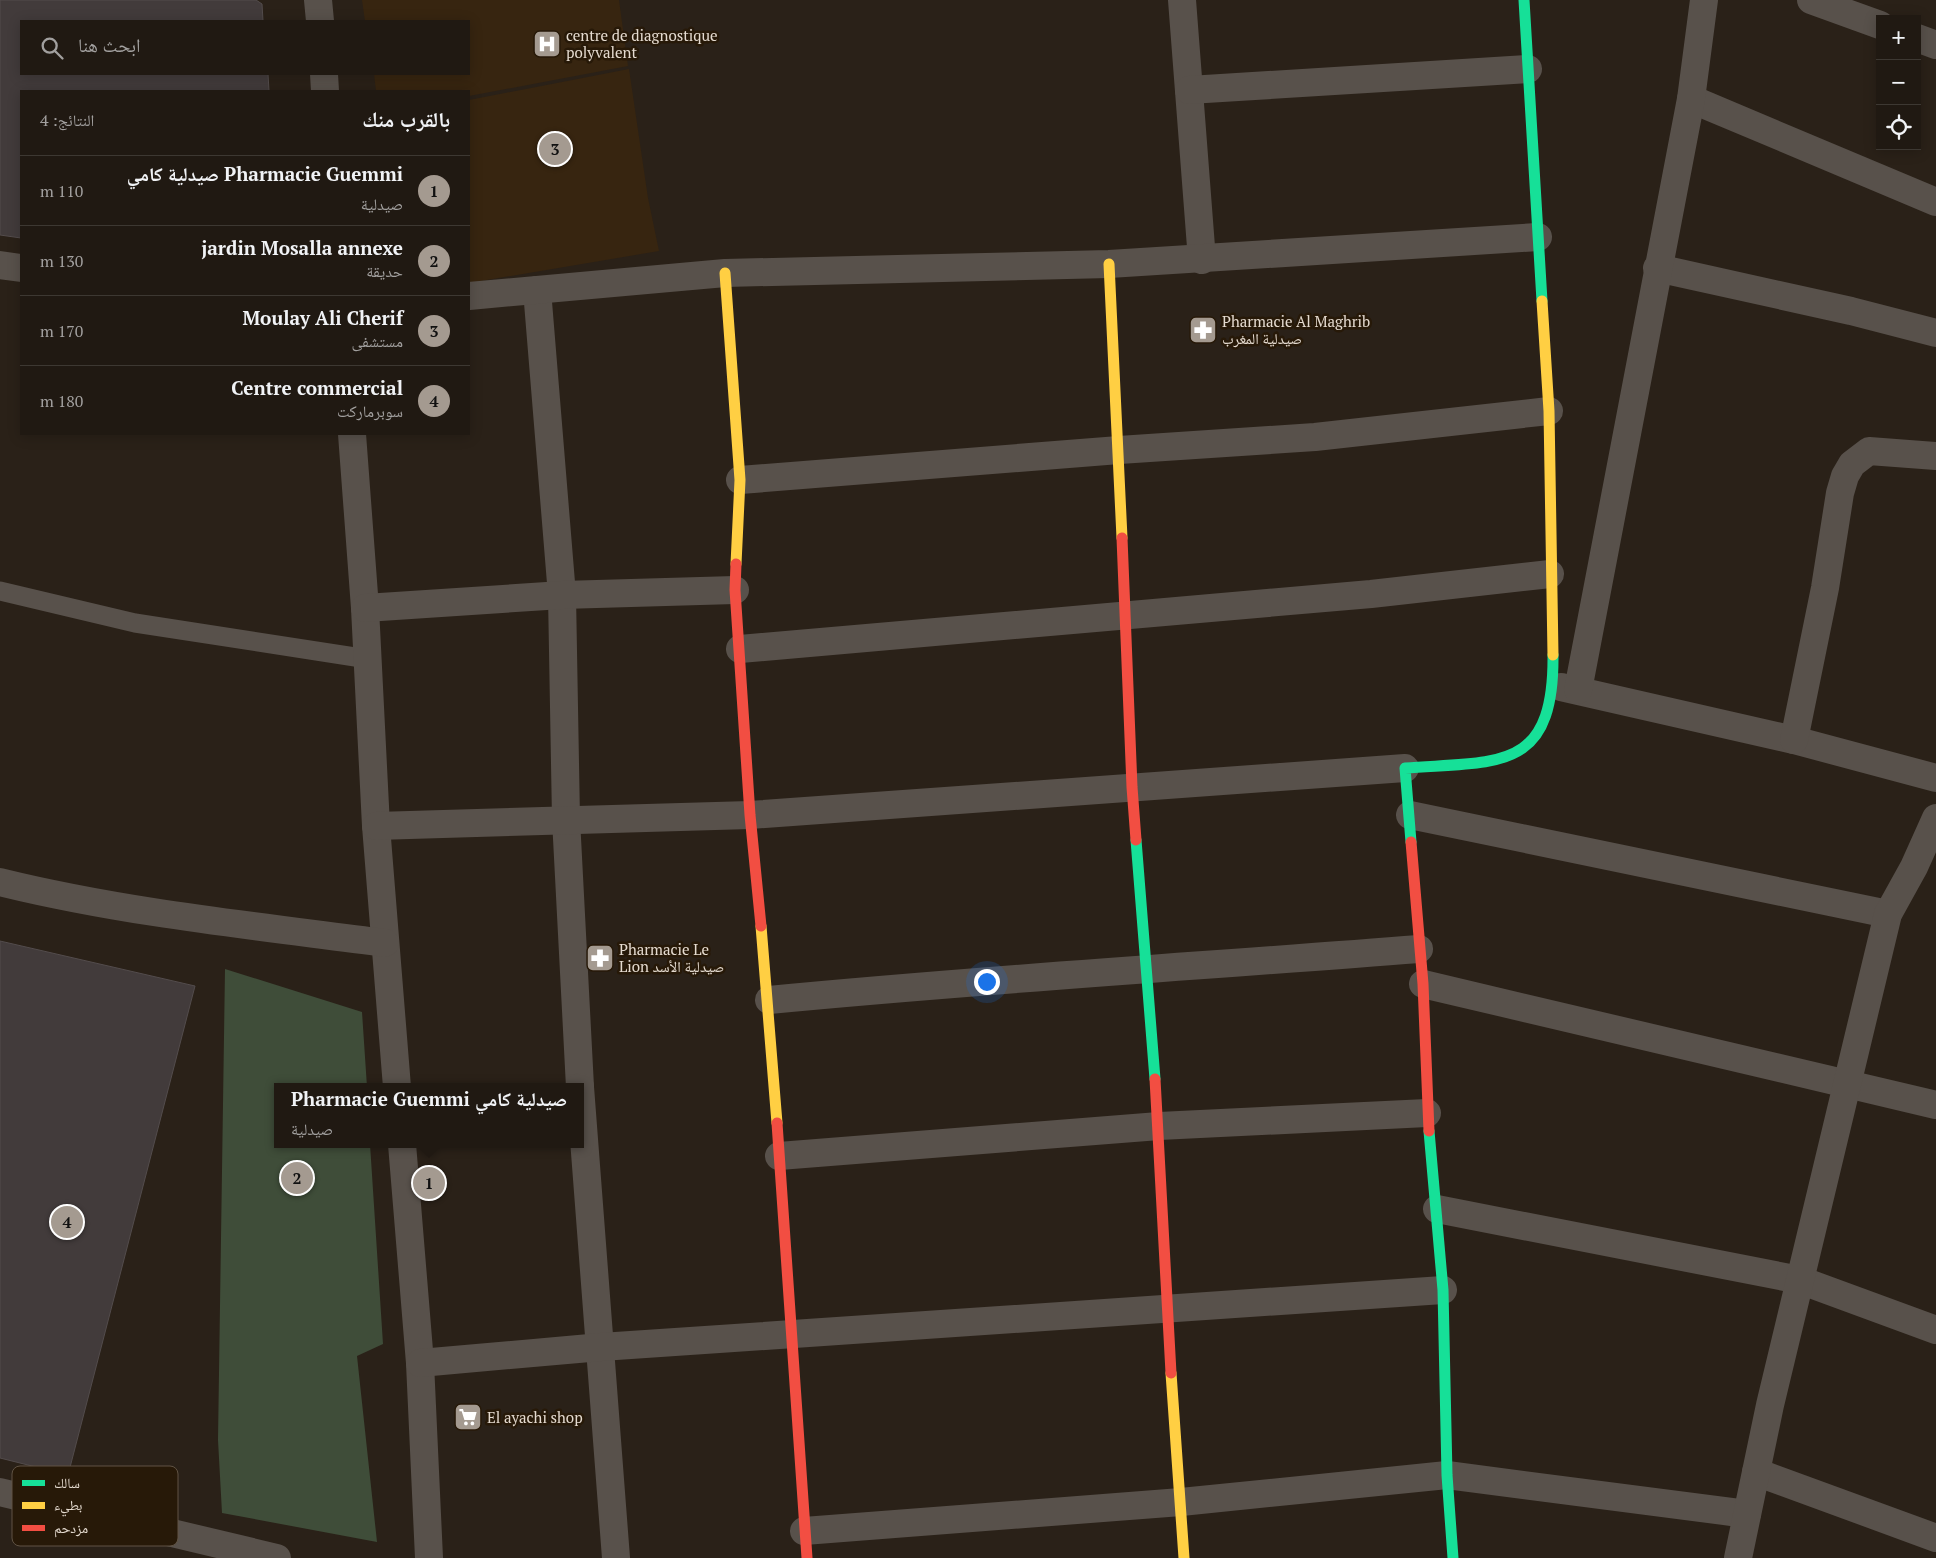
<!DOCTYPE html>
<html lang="ar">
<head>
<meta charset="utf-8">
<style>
	body { margin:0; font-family:"PT Serif","Noto Naskh Arabic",serif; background:#28221b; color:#f1f3f6; direction:rtl }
	.controls { position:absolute; right:15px; top:15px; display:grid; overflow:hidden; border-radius:0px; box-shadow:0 2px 12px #0003 }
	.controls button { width:45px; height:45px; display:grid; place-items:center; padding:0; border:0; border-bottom:1px solid #3d3832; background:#201912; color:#f1f3f6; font:25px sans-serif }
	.you { position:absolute; left:986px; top:981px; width:18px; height:18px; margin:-12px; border:4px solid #fff; border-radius:50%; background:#1a73e8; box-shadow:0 0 0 8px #1a73e833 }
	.badge { display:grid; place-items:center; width:32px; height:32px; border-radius:50%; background:#a49a90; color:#111; font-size:16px; font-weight:700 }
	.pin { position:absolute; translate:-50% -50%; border:2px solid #fff; box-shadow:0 1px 5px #0006 }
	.popup { position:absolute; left:274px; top:1083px; width:310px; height:65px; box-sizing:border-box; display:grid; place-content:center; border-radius:0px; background:#201912; filter:drop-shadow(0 1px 4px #0005); font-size:16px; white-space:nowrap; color:#a2a09f }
	.popup b { font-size:19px; color:#f1f3f6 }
	.popup::after { content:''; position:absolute; left:50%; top:100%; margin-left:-10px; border:10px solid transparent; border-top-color:#201912 }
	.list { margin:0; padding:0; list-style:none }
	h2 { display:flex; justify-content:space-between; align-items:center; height:65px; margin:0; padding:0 20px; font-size:21px }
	h2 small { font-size:16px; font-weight:400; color:#a2a09f }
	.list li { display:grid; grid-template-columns:32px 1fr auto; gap:15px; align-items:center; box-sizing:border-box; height:70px; padding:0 20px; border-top:1px solid #3d3832 }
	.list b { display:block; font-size:19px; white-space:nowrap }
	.list p { margin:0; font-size:16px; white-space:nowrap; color:#a2a09f }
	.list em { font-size:16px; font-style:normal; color:#a2a09f }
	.icon { flex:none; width:28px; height:28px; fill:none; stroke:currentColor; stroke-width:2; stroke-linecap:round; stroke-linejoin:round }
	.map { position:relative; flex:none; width:1936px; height:1558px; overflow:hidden; direction:ltr }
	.search { position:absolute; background:#201912; box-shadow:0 2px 12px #0003; left:20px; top:20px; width:450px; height:55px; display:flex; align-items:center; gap:12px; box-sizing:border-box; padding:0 18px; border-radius:0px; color:#a2a09f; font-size:19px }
	.panel { position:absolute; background:#201912; box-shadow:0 2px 12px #0003; left:20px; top:90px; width:450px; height:345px; border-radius:0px; direction:rtl }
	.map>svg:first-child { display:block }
	.built { fill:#372510 }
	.green { fill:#3f4d39 }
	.building { fill:#423b3b; stroke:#534c4c }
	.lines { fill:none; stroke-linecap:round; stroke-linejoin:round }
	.lane { stroke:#58514b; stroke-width:19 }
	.street { stroke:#58514b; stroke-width:28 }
	.fast { stroke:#16e098; stroke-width:11 }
	.slow { stroke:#ffcf43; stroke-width:11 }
	.jam { stroke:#f24e42; stroke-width:11 }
	.labels { text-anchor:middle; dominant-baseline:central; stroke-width:5; stroke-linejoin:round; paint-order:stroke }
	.poi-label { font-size:15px; fill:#e5dbd0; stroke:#271908; text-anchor:start }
	.key { fill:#271908; stroke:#605344; stroke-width:1 }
	.key-label { font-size:14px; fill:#e5dbd0 }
</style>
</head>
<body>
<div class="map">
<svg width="1936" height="1558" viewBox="0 0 1936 1558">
	<rect width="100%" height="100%" fill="#2a2118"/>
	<g class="built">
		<polygon points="362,0 619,0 628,66 469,96 469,91 376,91 374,74 469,74 469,21 365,21"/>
		<polygon points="629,69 648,198 659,251 469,283 469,100"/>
	</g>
	<polygon class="green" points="225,969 362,1012 367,1087 278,1087 278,1144 370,1144 383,1344 357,1356 377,1542 222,1513 218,1440"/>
	<g class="building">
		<polygon points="0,0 256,0 262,4 263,21 21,21 21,74 268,74 269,91 21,91 21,238 0,235"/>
		<polygon points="0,941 195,986 68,1475 0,1458"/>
	</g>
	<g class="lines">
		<polyline class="lane" points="0,591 135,623 368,659"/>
		<g class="street">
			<polyline points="318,0 320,21"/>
			<polyline points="1182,0 1202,260"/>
			<polyline points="1811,0 1880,25"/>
			<polyline points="1917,38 1936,45"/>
			<polyline points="324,74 325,91"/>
			<polyline points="1189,90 1528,69"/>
			<polyline points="1691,99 1936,202"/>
			<polyline points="0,265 21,268"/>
			<polyline points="1657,268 1851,311 1936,333"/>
			<polyline points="537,290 562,595 566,819 580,1087"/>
			<polyline points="469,296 725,273 1109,264 1538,237"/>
			<polyline points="352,434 365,608 376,826 397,1087"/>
			<polyline points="740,480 1119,450 1315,437 1549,411"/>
			<polyline points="365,608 562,595 735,590"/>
			<polyline points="740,649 1371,594 1550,574"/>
			<polyline points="1561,687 1794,740 1936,778"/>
			<polyline points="1578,690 1691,99 1704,0"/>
			<polyline points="1794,740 1825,588 1840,493 1845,476 1852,464 1869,451 1936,456"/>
			<polyline points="1410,815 1888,914"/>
			<polyline points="376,826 750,815 1405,768"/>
			<path d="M0 882C126 913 257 926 385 943"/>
			<polyline points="1423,984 1936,1105"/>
			<path d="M769 1000C985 979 1202 966 1419 949"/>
			<polyline points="580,1087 616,1558"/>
			<polyline points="402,1144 420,1363 429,1558"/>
			<polyline points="779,1156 1159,1126 1427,1113"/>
			<polyline points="1437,1209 1800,1280 1936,1330"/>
			<polyline points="420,1363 601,1347 1443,1290"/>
			<polyline points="1756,1472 1936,1538"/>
			<polyline points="0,1492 277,1558"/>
			<polyline points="804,1531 1181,1502 1447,1475 1747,1514"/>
			<polyline points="1738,1558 1770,1405 1888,914 1914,867 1936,818"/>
		</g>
		<g class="fast">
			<polyline points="1524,0 1542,301"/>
			<polyline points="1136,840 1155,1079"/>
			<path d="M1411 842 1405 768C1498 761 1554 773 1553 655"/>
			<polyline points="1429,1131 1443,1290 1447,1475 1453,1558"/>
		</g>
		<g class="slow">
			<polyline points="1109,264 1122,538"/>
			<polyline points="725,273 740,480 736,564"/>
			<polyline points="1542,301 1549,411 1553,655"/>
			<polyline points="761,926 777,1123"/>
			<polyline points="1171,1373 1184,1558"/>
		</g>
		<g class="jam">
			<polyline points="1122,538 1132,787 1136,840"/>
			<polyline points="736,564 735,590 750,815 761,926"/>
			<polyline points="1411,842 1423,984 1429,1131"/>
			<polyline points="1155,1079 1171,1373"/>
			<polyline points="777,1123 807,1558"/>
		</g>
	</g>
	<defs>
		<g id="hospital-square" transform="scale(1.4375)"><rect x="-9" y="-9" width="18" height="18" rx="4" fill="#a49a90" stroke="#271908"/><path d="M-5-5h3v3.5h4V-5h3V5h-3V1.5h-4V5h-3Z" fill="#fff"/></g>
		<g id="pharmacy-square" transform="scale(1.4375)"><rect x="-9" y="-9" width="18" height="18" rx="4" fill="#a49a90" stroke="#271908"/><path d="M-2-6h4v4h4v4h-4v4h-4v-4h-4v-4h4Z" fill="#fff"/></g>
		<g id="supermarket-square" transform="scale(1.4375)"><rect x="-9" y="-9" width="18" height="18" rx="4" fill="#a49a90" stroke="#271908"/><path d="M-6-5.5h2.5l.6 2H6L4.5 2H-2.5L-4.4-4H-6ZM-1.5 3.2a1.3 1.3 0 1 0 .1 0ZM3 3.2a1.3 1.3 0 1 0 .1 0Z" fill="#fff"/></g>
	</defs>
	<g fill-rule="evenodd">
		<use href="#hospital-square" x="547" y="44"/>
		<use href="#pharmacy-square" x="1203" y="330"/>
		<use href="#pharmacy-square" x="600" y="958"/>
		<use href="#supermarket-square" x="468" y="1417"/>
	</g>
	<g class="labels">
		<g class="poi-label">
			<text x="566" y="35">centre de diagnostique<tspan x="566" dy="17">polyvalent</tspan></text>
			<text x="1222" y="321">Pharmacie Al Maghrib<tspan x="1222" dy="17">صيدلية المغرب</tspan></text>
			<text x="619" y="949">Pharmacie Le<tspan x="619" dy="17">Lion صيدلية الأسد</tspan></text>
			<text x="487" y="1417">El ayachi shop</text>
		</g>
	</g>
	<rect x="12" y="1466" width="166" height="80" rx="8" class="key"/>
	<rect x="22" y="1480" width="23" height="6" fill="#16e098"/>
	<rect x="22" y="1502" width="23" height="7" fill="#ffcf43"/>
	<rect x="22" y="1525" width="23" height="6" fill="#f24e42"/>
	<g class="key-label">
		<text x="54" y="1488">سالك</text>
		<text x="54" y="1510">بطيء</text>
		<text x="54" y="1533">مزدحم</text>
	</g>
</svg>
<div class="controls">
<button>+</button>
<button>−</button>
<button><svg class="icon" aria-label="locate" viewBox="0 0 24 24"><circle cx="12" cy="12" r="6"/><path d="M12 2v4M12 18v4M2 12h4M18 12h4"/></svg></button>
</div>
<div class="you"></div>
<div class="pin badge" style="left:429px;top:1183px">1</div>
<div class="popup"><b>Pharmacie Guemmi صيدلية كامي</b>صيدلية</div>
<div class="pin badge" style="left:297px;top:1178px">2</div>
<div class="pin badge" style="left:555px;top:149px">3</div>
<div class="pin badge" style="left:67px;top:1222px">4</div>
<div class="search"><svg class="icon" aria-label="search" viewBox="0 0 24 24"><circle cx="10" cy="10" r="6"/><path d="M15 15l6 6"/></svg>ابحث هنا</div>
<section class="panel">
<h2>بالقرب منك<small>النتائج: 4</small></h2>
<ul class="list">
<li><span class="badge">1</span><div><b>Pharmacie Guemmi صيدلية كامي</b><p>صيدلية</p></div><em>110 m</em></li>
<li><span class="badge">2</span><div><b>jardin Mosalla annexe</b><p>حديقة</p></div><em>130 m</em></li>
<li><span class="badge">3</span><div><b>Moulay Ali Cherif</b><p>مستشفى</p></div><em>170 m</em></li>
<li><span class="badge">4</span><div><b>Centre commercial</b><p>سوبرماركت</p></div><em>180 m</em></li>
</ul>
</section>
</div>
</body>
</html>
